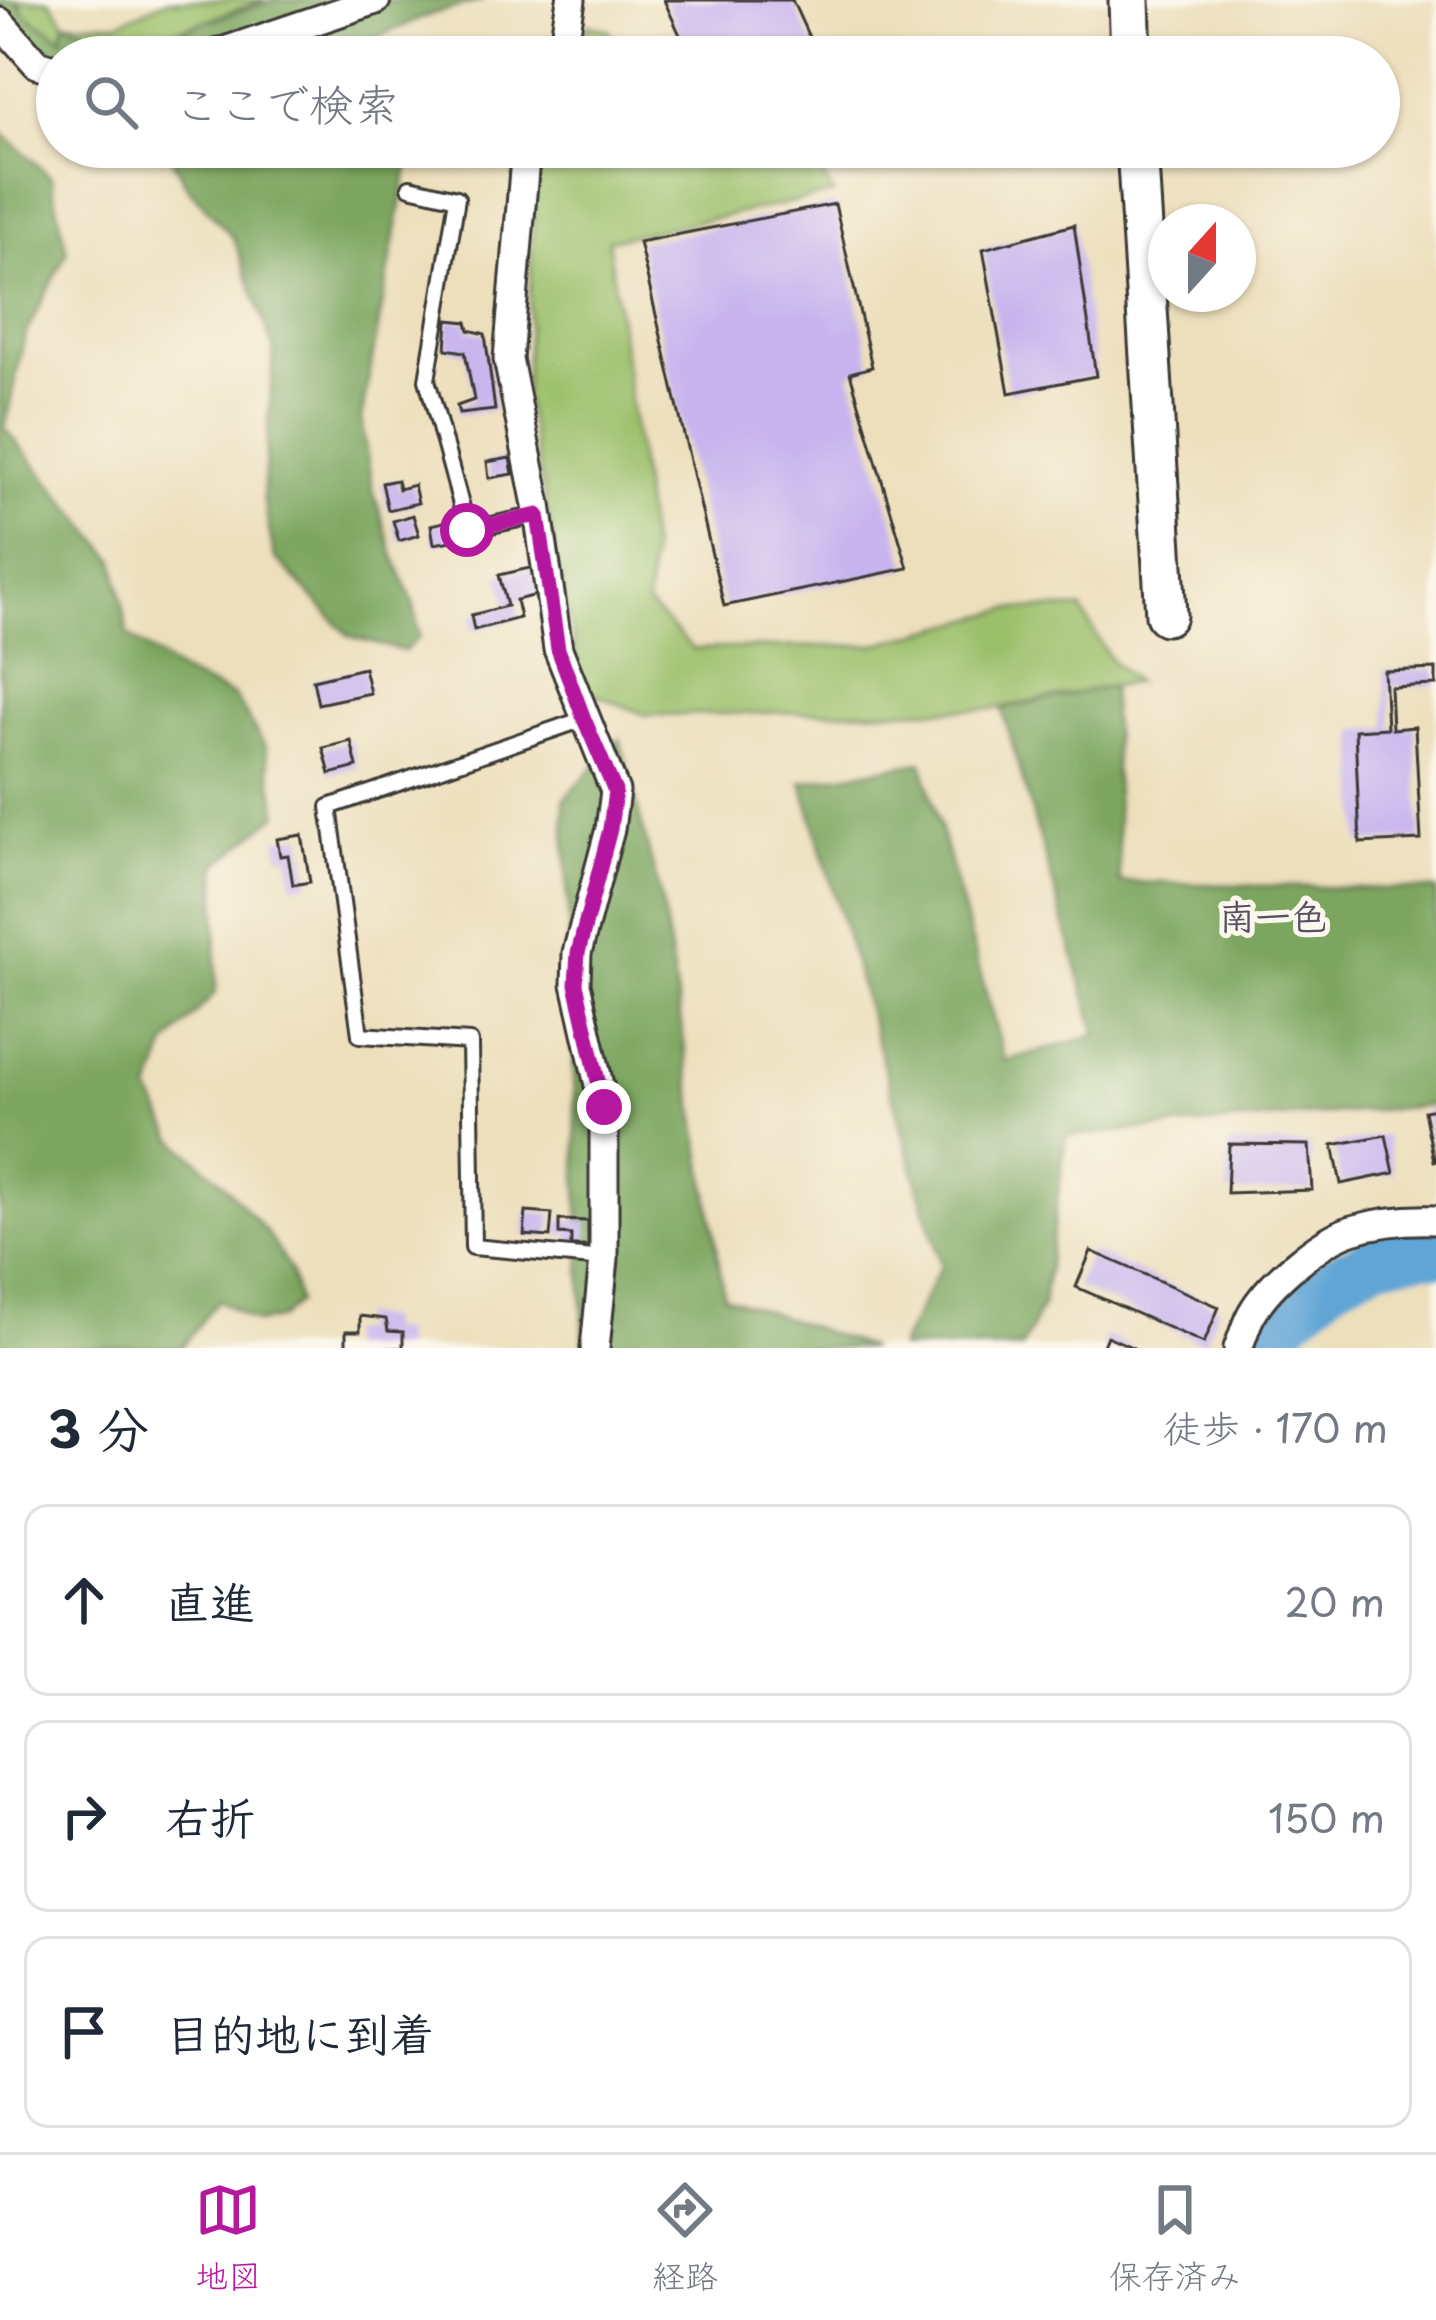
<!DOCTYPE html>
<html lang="ja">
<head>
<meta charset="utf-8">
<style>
	body { margin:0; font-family:"Playpen Sans","Klee One",sans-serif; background:#f2f2f3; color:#1f2937 }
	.compass { position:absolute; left:1148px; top:204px; width:108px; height:108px; border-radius:50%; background:#fff; box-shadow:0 3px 9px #0004; rotate:21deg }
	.stop { position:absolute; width:36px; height:36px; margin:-27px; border:9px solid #b5179e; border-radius:50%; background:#fff }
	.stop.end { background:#b5179e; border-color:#fff; box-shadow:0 3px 12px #0008 }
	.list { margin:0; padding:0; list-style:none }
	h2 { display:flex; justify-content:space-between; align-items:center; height:156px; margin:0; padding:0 48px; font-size:51px }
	h2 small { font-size:39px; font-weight:400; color:#747a83 }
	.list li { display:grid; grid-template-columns:78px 1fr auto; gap:36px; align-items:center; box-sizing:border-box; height:192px; margin:0 24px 24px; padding:0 24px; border:3px solid #e0e1e3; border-radius:24px }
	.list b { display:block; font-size:45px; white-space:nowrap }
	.list em { font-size:39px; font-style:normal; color:#747a83 }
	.icon { flex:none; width:66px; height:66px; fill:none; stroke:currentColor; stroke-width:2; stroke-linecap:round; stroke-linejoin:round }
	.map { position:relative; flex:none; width:1436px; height:1348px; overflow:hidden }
	.search { position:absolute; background:#fff; box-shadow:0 3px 9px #0004; left:36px; right:36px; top:36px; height:132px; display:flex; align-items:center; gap:30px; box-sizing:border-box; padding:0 42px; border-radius:66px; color:#747a83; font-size:45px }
	.sheet { height:804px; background:#fff }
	nav { display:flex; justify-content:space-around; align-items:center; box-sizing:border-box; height:168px; border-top:3px solid #e0e1e3; background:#fff; font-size:33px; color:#747a83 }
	nav a { display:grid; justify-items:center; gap:6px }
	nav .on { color:#b5179e }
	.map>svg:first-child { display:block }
	.green { fill:#9bc06b; stroke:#5c6e44; stroke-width:3 }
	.forest { fill:#7ca65f; stroke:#4c613e; stroke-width:3 }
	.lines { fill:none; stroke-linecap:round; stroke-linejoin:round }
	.river { stroke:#61a5d6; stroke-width:48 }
	.building { fill:#c7b4ee }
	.lane-casing { stroke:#3b3934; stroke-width:20 }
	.street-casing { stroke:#3b3934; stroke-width:33 }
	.secondary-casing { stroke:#3b3934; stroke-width:45 }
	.lane { stroke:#fff; stroke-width:14 }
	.street { stroke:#fff; stroke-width:27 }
	.secondary { stroke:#fff; stroke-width:39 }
	.route { stroke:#b5179e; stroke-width:15 }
	.labels { text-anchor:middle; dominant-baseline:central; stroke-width:10; stroke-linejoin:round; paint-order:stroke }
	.quarter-label { font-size:36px; font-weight:bold; fill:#585166; stroke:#fbf7ec }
</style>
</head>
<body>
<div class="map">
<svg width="1436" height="1348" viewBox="0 0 1436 1348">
	<rect width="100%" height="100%" fill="#fbf7ec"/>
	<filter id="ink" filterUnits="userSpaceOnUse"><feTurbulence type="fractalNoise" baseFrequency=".00833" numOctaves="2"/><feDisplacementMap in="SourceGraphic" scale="24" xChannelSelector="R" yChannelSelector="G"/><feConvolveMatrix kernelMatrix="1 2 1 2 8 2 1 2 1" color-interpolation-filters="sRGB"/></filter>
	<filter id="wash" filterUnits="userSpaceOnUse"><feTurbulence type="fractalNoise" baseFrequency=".004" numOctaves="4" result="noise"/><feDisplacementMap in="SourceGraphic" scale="48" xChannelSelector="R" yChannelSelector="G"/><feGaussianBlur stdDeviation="2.7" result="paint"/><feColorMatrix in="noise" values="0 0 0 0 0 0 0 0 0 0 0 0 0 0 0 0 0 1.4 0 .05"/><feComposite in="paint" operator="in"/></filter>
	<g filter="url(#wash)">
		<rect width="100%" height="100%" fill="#eddfbc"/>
		<g class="green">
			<polygon points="18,0 50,0 65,22 117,23 168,0 265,0 129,47 63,38 26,15"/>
			<polygon points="589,24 609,30 624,57 578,57"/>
			<polygon points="548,147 808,147 833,194 608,240 651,552 647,604 693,649 873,645 1010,609 1081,609 1110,659 1136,682 994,709 646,715 583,689 524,395 536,183"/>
		</g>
		<g class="forest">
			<polygon points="0,0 15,0 26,15 62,38 65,22 129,47 275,0 484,0 432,14 329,57 57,57 57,73 0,22"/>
			<polygon points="0,131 51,177 67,252 25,335 5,428 115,560 128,635 183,674 234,696 265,746 278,814 217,865 216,992 167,1045 150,1092 174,1139 222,1182 267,1233 290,1270 298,1302 281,1318 257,1323 218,1300 181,1348 0,1348"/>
			<polygon points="165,147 381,147 409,162 361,419 372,487 393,553 414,605 419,637 404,651 349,636 274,556 263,497 274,350 234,239 188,188"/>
			<polygon points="1111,686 1120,882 1436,890 1436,1105 1066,1136 1043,1303 1022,1348 899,1348 941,1265 802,782 922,762 1005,1061 1097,1035 1002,709"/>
			<polygon points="620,739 662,903 724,1296 870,1348 584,1348 564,799"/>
		</g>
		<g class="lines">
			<polyline class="river" points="1272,1348 1285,1321 1335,1278 1379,1258 1428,1250 1436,1252"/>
		</g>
		<g id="blocks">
			<g class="building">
				<polygon points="664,0 792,0 818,57 690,57"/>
				<polygon points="835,204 872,367 850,373 908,568 724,606 639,242"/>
				<polygon points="1074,225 1096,376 1009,393 983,249"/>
				<polygon points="448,320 467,322 469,330 485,334 495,410 459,414 457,406 474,400 465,352 446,349"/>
				<polygon points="510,458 513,474 489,478 487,462"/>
				<polygon points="397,480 399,489 414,485 418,503 388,510 382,483"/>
				<polygon points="413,515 419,535 399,541 393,521"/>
				<polygon points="448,521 452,541 434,544 431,525"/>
				<polygon points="534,567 541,594 516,600 520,618 474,630 471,615 507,606 499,575"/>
				<polygon points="364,668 370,693 318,704 313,680"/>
				<polygon points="1436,669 1436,685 1390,687 1392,729 1415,727 1421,840 1360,843 1355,730 1387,728 1384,671"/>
				<polygon points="351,741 357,767 330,774 323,748"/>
				<polygon points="302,835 310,882 293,885 288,855 280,856 277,839"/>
				<polygon points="1436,1109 1436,1161 1434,1161 1424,1111"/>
				<polygon points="1386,1135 1394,1173 1341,1184 1333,1145"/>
				<polygon points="1229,1144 1309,1145 1312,1190 1227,1193"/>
				<polygon points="526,1212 552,1214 550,1237 524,1235"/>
				<polygon points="559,1220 588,1221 588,1246 571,1246 571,1235 559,1234"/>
				<polygon points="1091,1251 1219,1307 1204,1343 1076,1287"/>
				<polygon points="360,1316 386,1319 388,1331 403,1332 403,1348 346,1348 346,1331 360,1331"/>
				<polygon points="1107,1336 1134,1348 1102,1348"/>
			</g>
		</g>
	</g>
	<g filter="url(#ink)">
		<use href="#blocks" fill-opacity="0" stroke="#3b3934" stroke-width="3"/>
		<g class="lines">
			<g class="lane-casing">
				<g id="lane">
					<polyline points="410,187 457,198 427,380 468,530 538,515"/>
					<polyline points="584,719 329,807 360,1035 470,1042 473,1247 604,1259"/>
				</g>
			</g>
			<g class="street-casing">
				<g id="street">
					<polyline points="0,22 37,64 57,70"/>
					<polyline points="207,57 376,0"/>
					<polyline points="556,57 565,37 571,0"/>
					<polyline points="526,147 508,359 537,505 558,649 615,791 610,829 577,953 576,984 604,1107 604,1259 595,1348"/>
					<path d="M1238 1348C1243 1337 1246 1323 1252 1313 1269 1283 1320 1240 1352 1230 1379 1222 1409 1219 1436 1220"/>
				</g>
			</g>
			<g class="secondary-casing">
				<g id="secondary">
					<polyline points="1129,0 1131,57"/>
					<polyline points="1137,147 1166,615"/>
				</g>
			</g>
			<use href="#lane" class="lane"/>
			<use href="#street" class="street"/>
			<use href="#secondary" class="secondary"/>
		</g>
	</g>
	<g class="lines" filter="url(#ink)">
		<polyline class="route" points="467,530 538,515 558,649 584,719 615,791 610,829 578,953 576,984 604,1107"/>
	</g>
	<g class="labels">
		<g class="quarter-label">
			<text x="1273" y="915">南一色</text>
		</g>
	</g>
</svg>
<svg class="compass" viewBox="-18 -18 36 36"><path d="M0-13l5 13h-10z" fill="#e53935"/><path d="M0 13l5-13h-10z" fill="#747a83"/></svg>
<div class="stop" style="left:467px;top:530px"></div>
<div class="stop end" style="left:604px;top:1107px"></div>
<div class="search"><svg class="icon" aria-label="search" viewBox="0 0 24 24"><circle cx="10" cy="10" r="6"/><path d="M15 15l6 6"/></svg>ここで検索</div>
</div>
<section class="sheet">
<h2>3 分<small>徒歩 · 170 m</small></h2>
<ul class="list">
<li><svg class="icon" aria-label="ahead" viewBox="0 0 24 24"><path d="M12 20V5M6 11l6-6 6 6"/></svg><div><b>直進</b></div><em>20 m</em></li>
<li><svg class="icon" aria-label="right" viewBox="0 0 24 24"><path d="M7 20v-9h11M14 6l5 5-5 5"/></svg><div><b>右折</b></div><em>150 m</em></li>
<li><svg class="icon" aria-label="arrive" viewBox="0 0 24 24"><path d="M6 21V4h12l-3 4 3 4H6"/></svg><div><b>目的地に到着</b></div></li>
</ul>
</section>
<nav>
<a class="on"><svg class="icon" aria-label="map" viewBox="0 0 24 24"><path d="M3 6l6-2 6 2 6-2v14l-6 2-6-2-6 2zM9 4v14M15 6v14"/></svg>地図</a>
<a><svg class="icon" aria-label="directions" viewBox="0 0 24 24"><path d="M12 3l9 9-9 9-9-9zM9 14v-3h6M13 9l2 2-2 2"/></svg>経路</a>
<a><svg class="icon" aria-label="saved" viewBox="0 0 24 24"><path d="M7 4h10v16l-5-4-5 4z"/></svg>保存済み</a>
</nav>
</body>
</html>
